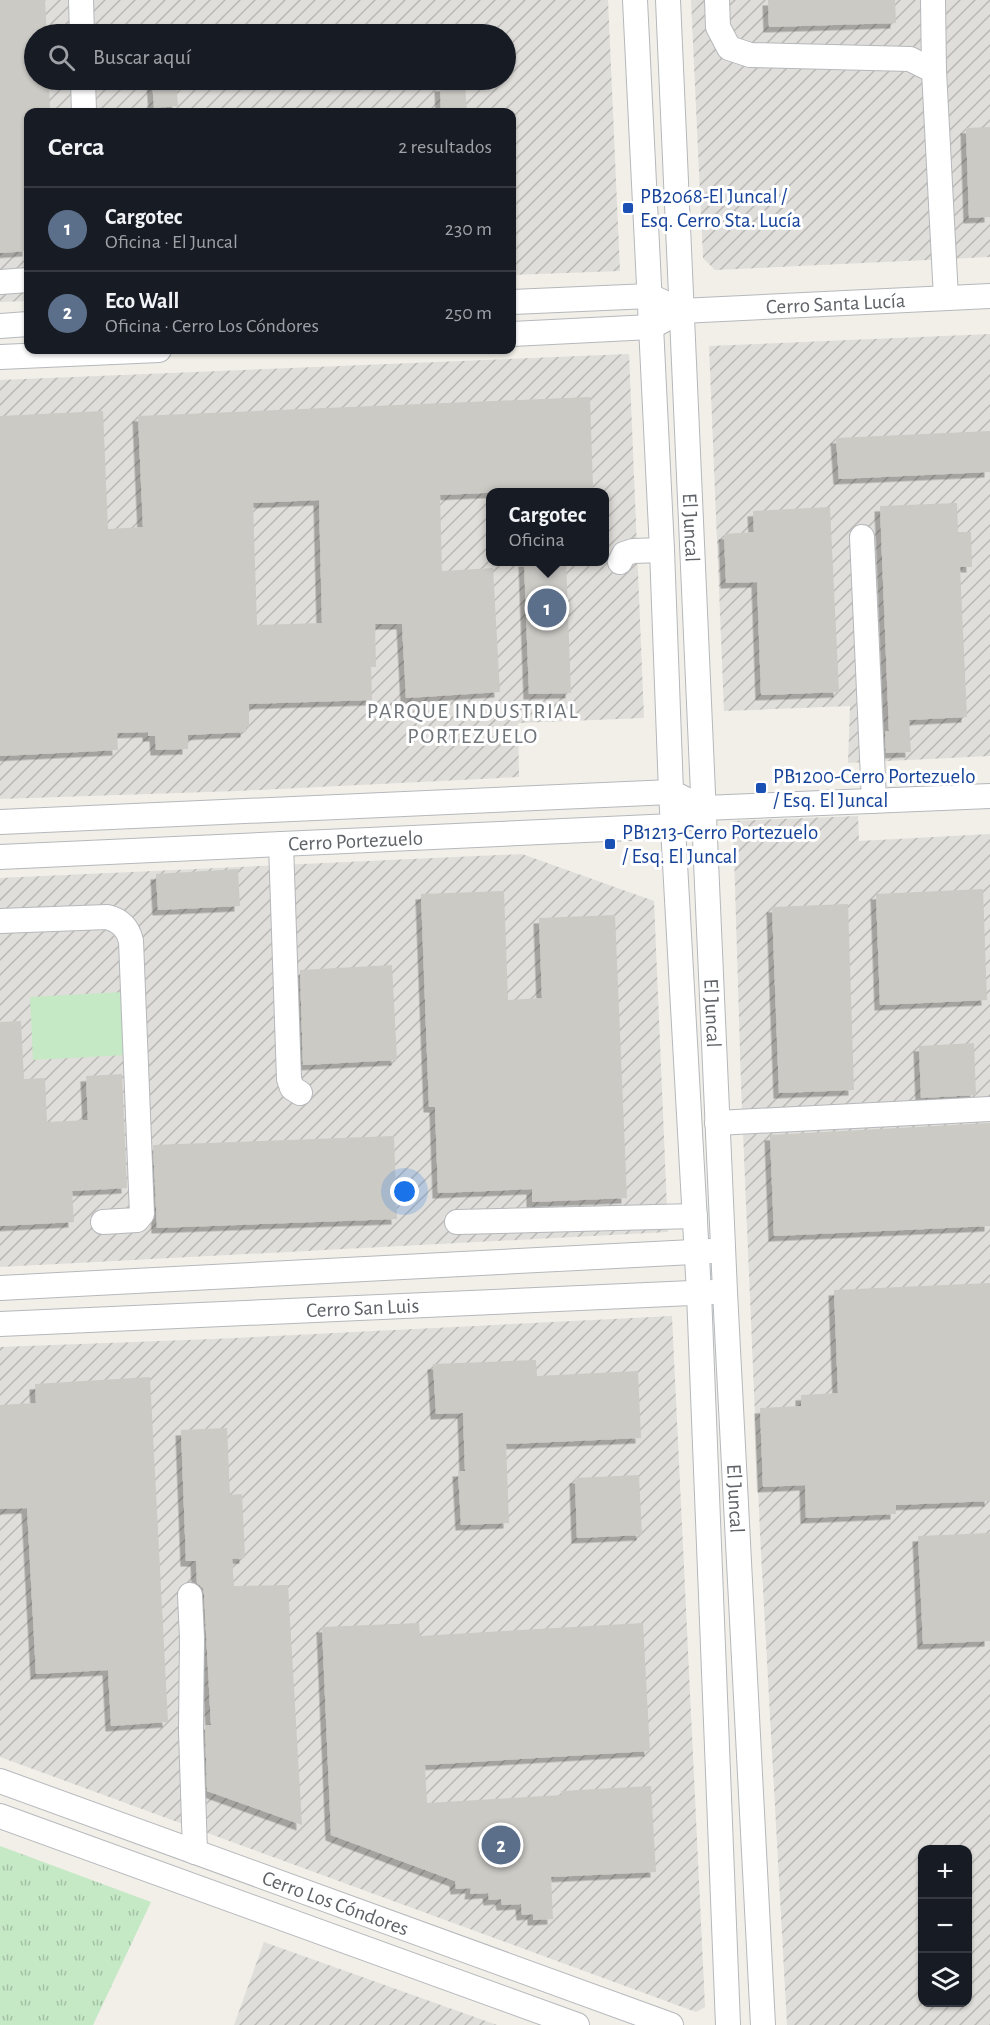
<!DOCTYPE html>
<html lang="es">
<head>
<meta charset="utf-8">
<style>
	body { margin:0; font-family:"Alegreya Sans",sans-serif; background:#20242c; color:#f1f3f6 }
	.controls { position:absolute; right:18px; bottom:18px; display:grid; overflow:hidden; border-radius:12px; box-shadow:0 2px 4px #0004 }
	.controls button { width:54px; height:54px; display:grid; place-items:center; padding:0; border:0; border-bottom:2px solid #363941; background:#171b24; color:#f1f3f6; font:30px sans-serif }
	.you { position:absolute; left:405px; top:1192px; width:21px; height:21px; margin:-15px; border:4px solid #fff; border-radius:50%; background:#1a73e8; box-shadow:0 0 0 9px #1a73e833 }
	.badge { display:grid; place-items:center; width:39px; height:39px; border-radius:50%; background:#ea4335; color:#fff; font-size:20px; font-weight:700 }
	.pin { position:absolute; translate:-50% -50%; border:3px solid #fff; box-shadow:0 2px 6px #0006 }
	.popup { position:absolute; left:486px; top:488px; width:123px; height:78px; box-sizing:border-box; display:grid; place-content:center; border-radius:12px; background:#171b24; filter:drop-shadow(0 2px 4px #0005); font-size:20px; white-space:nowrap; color:#9ea1a6 }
	.popup b { font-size:22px; color:#f1f3f6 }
	.popup::after { content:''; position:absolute; left:50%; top:100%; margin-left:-12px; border:12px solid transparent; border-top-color:#171b24 }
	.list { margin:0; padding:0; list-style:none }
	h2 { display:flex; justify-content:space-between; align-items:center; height:78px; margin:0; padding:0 24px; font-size:26px }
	h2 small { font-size:20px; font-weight:400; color:#9ea1a6 }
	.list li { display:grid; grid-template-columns:39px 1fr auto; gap:18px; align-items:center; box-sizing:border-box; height:84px; padding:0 24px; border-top:2px solid #363941 }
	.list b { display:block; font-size:22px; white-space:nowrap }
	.list p { margin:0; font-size:20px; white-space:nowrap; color:#9ea1a6 }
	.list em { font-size:20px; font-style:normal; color:#9ea1a6 }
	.icon { flex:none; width:33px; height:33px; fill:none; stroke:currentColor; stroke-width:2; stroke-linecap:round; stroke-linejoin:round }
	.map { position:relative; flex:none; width:990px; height:2025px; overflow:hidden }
	.search { position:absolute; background:#171b24; box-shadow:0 2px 4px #0004; left:24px; top:24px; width:492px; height:66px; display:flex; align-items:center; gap:15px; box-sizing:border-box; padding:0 21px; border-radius:33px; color:#9ea1a6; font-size:22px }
	.panel { position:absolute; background:#171b24; box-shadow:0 2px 4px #0004; left:24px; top:108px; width:492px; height:246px; border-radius:12px }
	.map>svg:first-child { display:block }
	.industrial { fill:url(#industrial-furrows); fill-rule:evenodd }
	.grass { fill:url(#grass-tufts) }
	.pitch { fill:#c5e8c5 }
	.building { fill:#cccac5; fill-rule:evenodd; filter:url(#shadow) }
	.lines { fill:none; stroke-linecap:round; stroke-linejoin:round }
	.minor-casing { stroke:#b5b8bc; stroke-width:26 }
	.minor { stroke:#fff; stroke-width:24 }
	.transit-dot { fill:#1a4fb4; stroke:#fff; stroke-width:2 }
	.labels { text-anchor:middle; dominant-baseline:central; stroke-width:6; stroke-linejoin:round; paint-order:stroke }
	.transit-label { font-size:21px; fill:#164399; stroke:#fff; text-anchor:start }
	.street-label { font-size:21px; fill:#5f6368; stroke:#fff }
	.neighbourhood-label { font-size:22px; letter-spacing:1.5px; fill:#70757a; stroke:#fff }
</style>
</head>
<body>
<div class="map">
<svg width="990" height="2025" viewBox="0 0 990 2025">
	<defs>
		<pattern id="industrial-furrows" width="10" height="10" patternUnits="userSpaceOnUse" patternTransform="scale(1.5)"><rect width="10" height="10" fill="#e0deda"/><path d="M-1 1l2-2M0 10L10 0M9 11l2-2" fill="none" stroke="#b9b8b5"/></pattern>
		<pattern id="grass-tufts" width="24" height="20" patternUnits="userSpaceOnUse" patternTransform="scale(1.5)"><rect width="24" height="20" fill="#c5e8c5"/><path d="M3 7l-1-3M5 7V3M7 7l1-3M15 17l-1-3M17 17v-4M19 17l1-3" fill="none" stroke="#a3c0a4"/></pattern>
		<filter id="shadow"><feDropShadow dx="-5.5" dy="5.5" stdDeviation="0" flood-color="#0004"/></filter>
	</defs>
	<rect width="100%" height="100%" fill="#f1efe8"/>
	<g class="industrial">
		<path d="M0 0H608L620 271 512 275V112H28V301L0 302ZM34 34H506V80H34Z"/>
		<polygon points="691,0 990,0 990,257 715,270 703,258"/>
		<polygon points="990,334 990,756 848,763 850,706 724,711 709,346"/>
		<path d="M629 354 644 718 518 723 519 777 237 791 0 799V380ZM490 492H604V562H490Z"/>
		<path d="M858 816 859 841 990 834V2025H787L760 1534 741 1085 733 821ZM922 1850H968V2002H922Z"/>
		<polygon points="522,854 654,901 668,1232 0,1267 0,878"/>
		<polygon points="672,1316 705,2007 696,2012 0,1757 0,1347 214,1339"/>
		<polygon points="264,1942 497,2025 234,2025"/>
	</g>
	<polygon class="grass" points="0,1846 151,1902 93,2025 0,2025"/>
	<polygon class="pitch" points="123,992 126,1055 33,1060 30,997"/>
	<g class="building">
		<polygon points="0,0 45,0 47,34 34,34 34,80 49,80 50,112 28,112 28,251 0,253"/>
		<polygon points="768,0 895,0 896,23 769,27"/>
		<polygon points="152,80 176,80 178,106 154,108"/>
		<polygon points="465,85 467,112 441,112 440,86"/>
		<polygon points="990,127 990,217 969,218 966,128"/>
		<path d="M590 397 593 488 440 495 442 571 493 568 500 692 406 698 402 624H375L376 667H371L372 700 249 704V727H246V732L188 735V749L156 750 155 736H148V732L117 733 118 750 0 756V416L103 411 108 529 143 527 138 416ZM319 500 322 623 257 625 253 503Z"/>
		<polygon points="990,431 990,472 839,479 836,438"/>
		<polygon points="957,503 958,532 971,532 972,567 960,567 967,717 909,720 911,752 886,753 885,731 889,731 880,506"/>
		<polygon points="830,507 839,692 761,695 757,582 726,583 724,534 754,532 753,511"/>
		<polygon points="524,561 566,561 571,693 529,694"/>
		<polygon points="238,869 240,906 158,910 156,874"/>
		<polygon points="983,889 987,1000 880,1005 876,894"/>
		<polygon points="504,891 508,1000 542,998 539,918 615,915 627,1198 532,1202 532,1189 438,1193 435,1107 429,1107 421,894"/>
		<polygon points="848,904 854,1090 779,1093 772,907"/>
		<polygon points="392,965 397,1060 303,1065 300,970"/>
		<polygon points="21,1021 24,1079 45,1078 47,1122 88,1120 86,1076 122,1074 127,1188 72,1191 74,1222 0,1226 0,1022"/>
		<polygon points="974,1043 976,1095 921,1098 919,1046"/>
		<polygon points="990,1123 990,1226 774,1236 770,1135"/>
		<polygon points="394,1136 397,1219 157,1228 153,1145"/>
		<polygon points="990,1283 990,1501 896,1505 896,1514 806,1518 805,1485 763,1487 760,1408 801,1406 801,1395 838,1393 834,1290"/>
		<polygon points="536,1360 537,1376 638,1371 641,1438 506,1444 509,1523 461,1525 458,1471 465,1471 463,1413 436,1414 433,1364"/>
		<polygon points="150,1377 168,1722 111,1726 108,1670 36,1674 27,1508 0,1509 0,1405 36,1403 35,1384"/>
		<polygon points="227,1428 230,1495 242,1494 245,1558 232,1559 234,1586 288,1585 302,1825 207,1791 205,1725 211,1725 204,1594 203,1588 197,1583 196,1561 186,1561 181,1430"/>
		<polygon points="639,1475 642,1535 577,1538 575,1478"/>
		<polygon points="990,1533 990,1641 923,1644 918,1536"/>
		<polygon points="419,1623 420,1636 643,1623 650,1751 425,1765 427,1803 561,1795 561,1791 651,1786 656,1872 551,1877 553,1919 533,1920 533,1914 522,1915 521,1904 502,1905 501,1899 489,1900 488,1893 470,1894 471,1888 456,1889 455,1881 331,1835 322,1627"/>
	</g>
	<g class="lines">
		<g class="minor-casing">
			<g id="minor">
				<polyline points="81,0 82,34"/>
				<polyline points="635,0 662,550 671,792 699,1293 728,2025"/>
				<path id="s1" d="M668 0 725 1292 763 2025"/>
				<polyline points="717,0 718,27 729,48 750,55 910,59 934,71"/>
				<polyline points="933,0 934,71 946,298"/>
				<polyline points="83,80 84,112"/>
				<polyline points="0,282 28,280"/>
				<polyline points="512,302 650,296 663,302"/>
				<polyline points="0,326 28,324"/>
				<path id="s2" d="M512 334 651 327 681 311 990 296"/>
				<polyline points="0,357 159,350"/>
				<polyline points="862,537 874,801"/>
				<polyline points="620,562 624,554 633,551 662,550"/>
				<polyline points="0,822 671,792 685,799"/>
				<polyline points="281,844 289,1079 292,1088 300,1093"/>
				<path id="s3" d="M0 857 673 826 704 808 990 796"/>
				<path d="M0 921 107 917C120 920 128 928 131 941L142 1214 137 1220 103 1222"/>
				<polyline points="717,1123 990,1109"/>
				<polyline points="457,1222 695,1216"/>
				<polyline points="0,1288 712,1251"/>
				<path id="s4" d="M0 1324 714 1292"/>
				<polyline points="190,1595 192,1638 191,1731 195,1852"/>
				<path id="s5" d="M0 1781 671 2025"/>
				<polyline points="0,1816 577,2025"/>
			</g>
		</g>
		<use href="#minor" class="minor"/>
	</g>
	<g class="transit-dot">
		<rect x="622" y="202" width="12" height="12" rx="3"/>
		<rect x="755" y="782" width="12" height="12" rx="3"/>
		<rect x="604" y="838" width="12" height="12" rx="3"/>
	</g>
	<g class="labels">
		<g class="transit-label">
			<text x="640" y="196">PB2068-El Juncal /<tspan x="640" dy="24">Esq. Cerro Sta. Lucía</tspan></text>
			<text x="773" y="776">PB1200-Cerro Portezuelo<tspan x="773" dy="24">/ Esq. El Juncal</tspan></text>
			<text x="622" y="832">PB1213-Cerro Portezuelo<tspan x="622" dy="24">/ Esq. El Juncal</tspan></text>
		</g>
		<g class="street-label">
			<text stroke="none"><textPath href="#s2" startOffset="328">Cerro Santa Lucía</textPath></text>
			<text stroke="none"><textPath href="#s1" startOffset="528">El Juncal</textPath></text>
			<text stroke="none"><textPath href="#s3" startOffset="356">Cerro Portezuelo</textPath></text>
			<text stroke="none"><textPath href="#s1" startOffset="1014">El Juncal</textPath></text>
			<text stroke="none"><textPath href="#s4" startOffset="363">Cerro San Luis</textPath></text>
			<text stroke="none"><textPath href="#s1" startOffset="1500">El Juncal</textPath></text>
			<text stroke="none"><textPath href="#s5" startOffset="357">Cerro Los Cóndores</textPath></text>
		</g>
		<g class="neighbourhood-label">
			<text x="473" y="711">PARQUE INDUSTRIAL<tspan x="473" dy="25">PORTEZUELO</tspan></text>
		</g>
	</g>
</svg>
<div class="controls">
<button>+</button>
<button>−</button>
<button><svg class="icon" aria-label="layers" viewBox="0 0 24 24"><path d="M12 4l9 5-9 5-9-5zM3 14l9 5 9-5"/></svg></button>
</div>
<div class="you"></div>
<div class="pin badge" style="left:547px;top:608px;background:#5c6f8a">1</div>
<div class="popup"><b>Cargotec</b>Oficina</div>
<div class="pin badge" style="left:501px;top:1845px;background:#5c6f8a">2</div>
<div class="search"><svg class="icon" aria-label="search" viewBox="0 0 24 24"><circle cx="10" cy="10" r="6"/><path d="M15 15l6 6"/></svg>Buscar aquí</div>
<section class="panel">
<h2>Cerca<small>2 resultados</small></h2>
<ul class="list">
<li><span class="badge" style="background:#5c6f8a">1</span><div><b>Cargotec</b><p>Oficina · El Juncal</p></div><em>230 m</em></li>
<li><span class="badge" style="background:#5c6f8a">2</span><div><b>Eco Wall</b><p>Oficina · Cerro Los Cóndores</p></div><em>250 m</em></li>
</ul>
</section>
</div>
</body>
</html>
